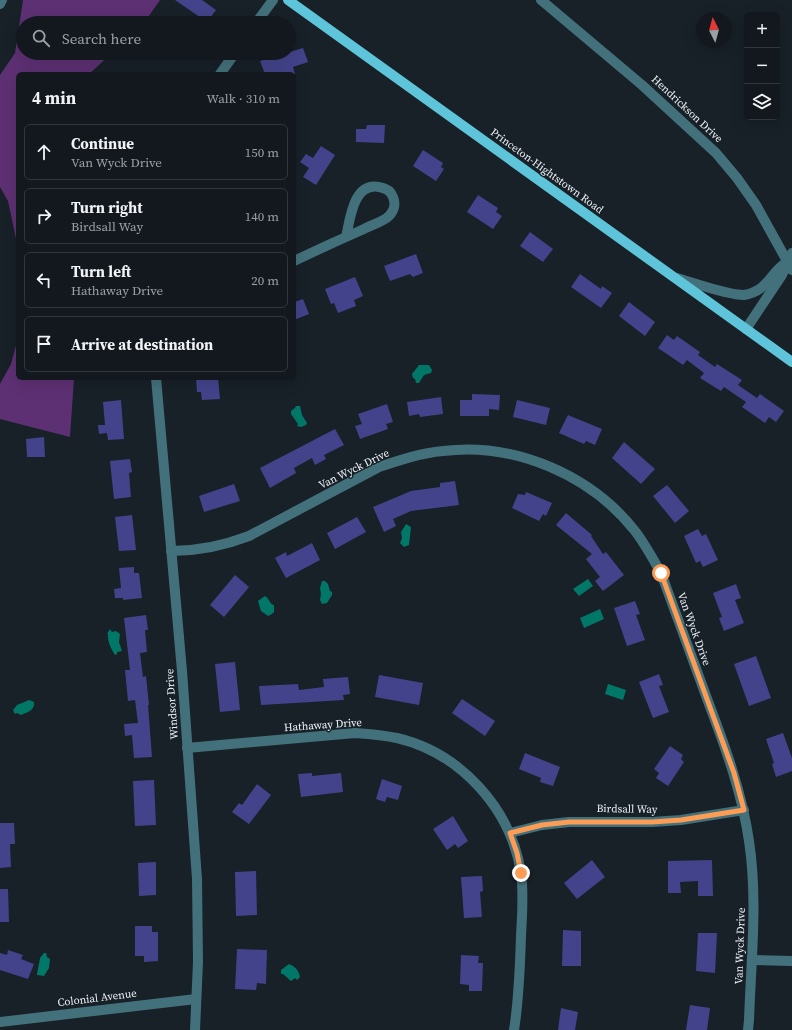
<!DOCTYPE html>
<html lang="en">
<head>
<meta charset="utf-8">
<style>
	body { margin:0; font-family:"Source Serif 4",serif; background:#1b2127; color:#f1f3f6 }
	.controls { position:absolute; right:12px; top:12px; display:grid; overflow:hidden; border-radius:6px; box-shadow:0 4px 16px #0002 }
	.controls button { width:36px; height:36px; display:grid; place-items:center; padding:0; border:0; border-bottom:1px solid #31373c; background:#12181e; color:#f1f3f6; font:20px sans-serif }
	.compass { position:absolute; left:696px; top:12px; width:36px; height:36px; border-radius:50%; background:#12181e; box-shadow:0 4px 16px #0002; rotate:354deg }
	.stop { position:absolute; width:12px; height:12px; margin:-9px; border:3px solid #fd9c55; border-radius:50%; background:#fff }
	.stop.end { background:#fd9c55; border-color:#fff; box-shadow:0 1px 4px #0008 }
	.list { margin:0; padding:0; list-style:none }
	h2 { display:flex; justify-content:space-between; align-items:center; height:52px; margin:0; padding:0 16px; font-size:17px }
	h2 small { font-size:13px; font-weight:400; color:#9ca0a4 }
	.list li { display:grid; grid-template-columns:26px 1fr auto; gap:12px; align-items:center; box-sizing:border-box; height:56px; margin:0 8px 8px; padding:0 8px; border:1px solid #31373c; border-radius:6px }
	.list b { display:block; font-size:15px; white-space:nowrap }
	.list p { margin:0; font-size:13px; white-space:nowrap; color:#9ca0a4 }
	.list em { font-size:13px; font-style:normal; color:#9ca0a4 }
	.icon { flex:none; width:22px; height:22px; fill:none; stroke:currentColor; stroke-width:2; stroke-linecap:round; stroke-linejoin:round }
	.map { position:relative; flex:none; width:792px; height:1030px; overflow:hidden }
	.search { position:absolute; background:#12181e; box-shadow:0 4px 16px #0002; left:16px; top:16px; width:280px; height:44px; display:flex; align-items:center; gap:10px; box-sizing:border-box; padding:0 14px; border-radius:22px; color:#9ca0a4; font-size:15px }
	.panel { position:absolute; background:#12181e; box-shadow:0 4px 16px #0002; left:16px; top:72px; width:280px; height:308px; border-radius:6px }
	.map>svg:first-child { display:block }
	.forest { fill:#5d3073 }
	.water { fill:#017767 }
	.building { fill:#43438b }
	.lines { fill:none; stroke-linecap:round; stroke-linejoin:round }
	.minor { stroke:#43717b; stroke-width:10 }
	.major { stroke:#5ec4d9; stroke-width:10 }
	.route { stroke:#fd9c55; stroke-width:5 }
	.labels { text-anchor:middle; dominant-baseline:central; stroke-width:3; stroke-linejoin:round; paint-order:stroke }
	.street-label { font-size:11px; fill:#edf3f8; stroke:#182028 }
</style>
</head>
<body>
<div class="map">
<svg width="792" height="1030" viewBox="0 0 792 1030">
	<rect width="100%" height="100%" fill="#182028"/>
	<g class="forest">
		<polygon points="23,0 160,0 144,23 23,23 23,53 112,53 89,74 18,74 18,248 8,201 0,187 0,75 15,53"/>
		<polygon points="18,338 18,378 74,378 70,437 0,419 0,384 11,364"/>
	</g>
	<g class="water">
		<polygon points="419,365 429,365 432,370 431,373 424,375 419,383 416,383 415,379 413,378 412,374"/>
		<polygon points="296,406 300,406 302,415 307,423 306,425 301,427 297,426 298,424 291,414 291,411 295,408"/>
		<polygon points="406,524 411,527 409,545 404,547 400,543 402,538 401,532"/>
		<polygon points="588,579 593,586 579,596 573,589"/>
		<polygon points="322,581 325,581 328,584 330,591 332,592 332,595 327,603 322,604 320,600 321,594 320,588"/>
		<path d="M265 596C270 599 269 604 274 605V612L272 614 268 616 261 611 258 601 262 598Z"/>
		<polygon points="600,609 604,619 584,628 580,618"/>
		<path d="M110 629 112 632 116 631 120 634 119 642 122 651 117 652V654L115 655C111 649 107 640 108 634H107Z"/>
		<polygon points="608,684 626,690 623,700 605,694"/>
		<path d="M29 700 34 702C35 711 27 712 21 715L17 713 15 714 13 710 17 705Z"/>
		<path d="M44 953H46L47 957 50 959 49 968 44 976 37 975C37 974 40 959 40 958 41 956 43 955 44 953Z"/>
		<path d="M289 964C295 966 299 971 300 977L297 980 295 978 291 981 283 974H281V970Z"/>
	</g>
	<g class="building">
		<polygon points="175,0 202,0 216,10 207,22"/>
		<polygon points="303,48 308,62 293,67 295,74 265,74 260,61"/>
		<polygon points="367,125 385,125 384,143 356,142 356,129 366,129"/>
		<polygon points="321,146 335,155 316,185 303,177 309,168 300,162 306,154 313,158"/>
		<polygon points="423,150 443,163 441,167 444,169 436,181 413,166"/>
		<polygon points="478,195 498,208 496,212 502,216 493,229 467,212"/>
		<polygon points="530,232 553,249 543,262 520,246"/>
		<polygon points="416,254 423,273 413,277 410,274 390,281 384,266"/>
		<polygon points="580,274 601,289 602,286 612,293 601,308 571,287"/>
		<polygon points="355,277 363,296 354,300 356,306 338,313 334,303 331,304 325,289"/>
		<polygon points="303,299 309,314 294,320 294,302"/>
		<polygon points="629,302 655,322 645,336 619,316"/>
		<polygon points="667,335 674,340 677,336 700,352 698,355 715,367 717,364 742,380 738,385 757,398 760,394 784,411 776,422 769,417 765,423 742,407 746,402 724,387 721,391 700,378 704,373 687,360 683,365 658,348"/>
		<polygon points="196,378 218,378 220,399 202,400 201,392 197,392"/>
		<polygon points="472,394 500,395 499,410 489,409 489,416 460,416 460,400 472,400"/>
		<polygon points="441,397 443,414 420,417 419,414 409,416 407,402"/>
		<polygon points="121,400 124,439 108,440 107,433 99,434 98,425 105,425 103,402"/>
		<polygon points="517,400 550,408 546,425 513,417"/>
		<polygon points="387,404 393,422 386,424 388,429 360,439 355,426 362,424 358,414"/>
		<polygon points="568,415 602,429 595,445 586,441 584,444 559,433"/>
		<polygon points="335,429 344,445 324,455 326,459 315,465 312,458 294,468 296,473 270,488 260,468"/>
		<polygon points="44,437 45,457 27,457 26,439"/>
		<polygon points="624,442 655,469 641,484 612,458"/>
		<polygon points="130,459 132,472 129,473 131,497 114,499 110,461"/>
		<polygon points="455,481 459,505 411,511 393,519 396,526 384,532 373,507 411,491 440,487 440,483"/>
		<polygon points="234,484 240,501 204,512 199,496"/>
		<polygon points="667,485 689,511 675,523 653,496"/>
		<polygon points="526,492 552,503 546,516 543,514 539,521 512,508 518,494 525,495"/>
		<polygon points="566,513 592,535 591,536 603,554 606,552 624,575 603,591 595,581 600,577 586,559 592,554 556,525"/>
		<polygon points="132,515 136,550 119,551 115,517"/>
		<polygon points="357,517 366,532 335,549 327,533"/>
		<polygon points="698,529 702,536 706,534 718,560 703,567 700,561 696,563 684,536"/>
		<polygon points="312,543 320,560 286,578 275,558 286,552 287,556"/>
		<polygon points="134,567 134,573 139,573 142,598 123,600 123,598 115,598 114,589 121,588 119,568"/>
		<polygon points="235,575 249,587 224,617 210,605"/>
		<polygon points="736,584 741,598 735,600 744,623 724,631 719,618 722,617 713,593"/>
		<polygon points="635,601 640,614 636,615 645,640 627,646 614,608"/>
		<polygon points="146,615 148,630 145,630 147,652 140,653 143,677 146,676 149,705 148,705 152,757 134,758 132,735 125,736 124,724 138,723 135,700 128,701 125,670 130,670 124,618"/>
		<polygon points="756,656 771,698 749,706 734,664"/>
		<polygon points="235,662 240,710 220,712 215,664"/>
		<polygon points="659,674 663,685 659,686 669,712 653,718 639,682"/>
		<polygon points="379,675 423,683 419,705 375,697"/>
		<polygon points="348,677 350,694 343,695 344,700 261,705 259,686 298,684 299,690 324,687 323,679"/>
		<polygon points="462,699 495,721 485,736 452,713"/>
		<polygon points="783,733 792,758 792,771 776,777 772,764 774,763 766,739"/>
		<polygon points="670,746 683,755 681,759 684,762 668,786 656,778 659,773 654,769"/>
		<polygon points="525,753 560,767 553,786 540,782 541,778 519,769"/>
		<polygon points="312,773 312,776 341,773 343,792 301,797 298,774"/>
		<polygon points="382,779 402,786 398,800 387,797 385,802 376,799"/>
		<polygon points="154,780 156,825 135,826 133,781"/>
		<polygon points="257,784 271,795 249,824 232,812 239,803 242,805"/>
		<polygon points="453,816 468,841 458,848 455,844 447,850 433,829"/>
		<polygon points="0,823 14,823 15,844 10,844 11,867 0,868"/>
		<polygon points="592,860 605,877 577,899 564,883"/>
		<polygon points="712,860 713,896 698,896 698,881 680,882 681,893 668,893 668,861"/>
		<polygon points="156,862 156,895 139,896 138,863"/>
		<polygon points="256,871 257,915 236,916 235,872"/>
		<polygon points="482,876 483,891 480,892 482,917 464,918 461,877"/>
		<polygon points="0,889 8,889 9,922 0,922"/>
		<polygon points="135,926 152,926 152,932 158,932 158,961 144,962 144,956 135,956"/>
		<polygon points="563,930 581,931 581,966 562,966"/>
		<polygon points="698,933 717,933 715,973 696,971"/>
		<polygon points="237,949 267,950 266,984 257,983 256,990 235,989"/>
		<polygon points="8,950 23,955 21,959 34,964 28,979 0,970 0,953 7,955"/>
		<polygon points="461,955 479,956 478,963 483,963 482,991 469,991 469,985 460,984"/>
		<polygon points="690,1005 710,1008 707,1030 686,1030"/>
		<polygon points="561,1008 578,1012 575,1030 558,1030"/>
	</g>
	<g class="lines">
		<g class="minor">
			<polyline points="541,0 642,85 716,153 737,178 756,205 792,270"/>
			<polyline points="0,4 2,0"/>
			<polyline points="256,23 273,0"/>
			<polyline points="220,74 235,53"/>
			<path d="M294 261C317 250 341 239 364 229 371 225 383 222 389 216 394 211 396 204 393 197 391 191 385 188 379 187 353 182 350 220 346 237"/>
			<path d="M677 278C694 283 727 295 744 295 750 294 757 291 761 288 772 279 775 269 787 262"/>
			<polyline points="746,329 782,275 792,253"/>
			<polyline points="156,378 182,671 197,879 198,962 195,1030"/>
			<path d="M171 551C199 551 223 546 249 536L379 467C400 460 421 453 443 451 515 442 591 475 635 531 645 544 653 559 661 573 677 617 693 660 709 704 726 749 742 793 749 841 758 900 751 961 749 1020L748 1030"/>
			<path d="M187 748 355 733C369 734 383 735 397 738 461 753 511 809 521 873 524 894 522 915 521 936 520 968 519 999 514 1030"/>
			<polyline points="510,833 542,825 569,822 652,822 681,820 744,810"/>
			<polyline points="752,960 792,961"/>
			<polyline points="0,1022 196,999"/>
		</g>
		<polyline class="major" points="288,0 792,362"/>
	</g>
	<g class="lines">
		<polyline class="route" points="521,873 517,853 510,833 542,825 569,822 652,822 681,820 744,810 734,773 661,573"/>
	</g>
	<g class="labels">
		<g class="street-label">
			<text transform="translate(687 109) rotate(43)">Hendrickson Drive</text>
			<text transform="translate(547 171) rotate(36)">Princeton-Hightstown Road</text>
			<text transform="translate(354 469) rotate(-26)">Van Wyck Drive</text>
			<text transform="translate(694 629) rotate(70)">Van Wyck Drive</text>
			<text transform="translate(172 704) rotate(-94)">Windsor Drive</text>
			<text transform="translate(323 725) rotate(-4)">Hathaway Drive</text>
			<text transform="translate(627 809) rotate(1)">Birdsall Way</text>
			<text transform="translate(740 946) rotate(-88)">Van Wyck Drive</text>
			<text transform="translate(97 998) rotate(-7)">Colonial Avenue</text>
		</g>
	</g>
</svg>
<div class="controls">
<button>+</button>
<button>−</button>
<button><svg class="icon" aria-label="layers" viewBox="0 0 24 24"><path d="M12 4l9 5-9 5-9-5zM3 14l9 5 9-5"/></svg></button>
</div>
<svg class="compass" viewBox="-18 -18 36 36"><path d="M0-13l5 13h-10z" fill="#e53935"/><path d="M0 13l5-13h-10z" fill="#9ca0a4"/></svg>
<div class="stop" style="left:661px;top:573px"></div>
<div class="stop end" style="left:521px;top:873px"></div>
<div class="search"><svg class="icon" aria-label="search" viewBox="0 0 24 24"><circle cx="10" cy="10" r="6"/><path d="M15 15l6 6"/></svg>Search here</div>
<section class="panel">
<h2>4 min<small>Walk · 310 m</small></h2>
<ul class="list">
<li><svg class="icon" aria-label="ahead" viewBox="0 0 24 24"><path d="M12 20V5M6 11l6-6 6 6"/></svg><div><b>Continue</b><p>Van Wyck Drive</p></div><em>150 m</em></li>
<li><svg class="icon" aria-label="right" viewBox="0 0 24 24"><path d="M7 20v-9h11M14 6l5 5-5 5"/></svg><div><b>Turn right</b><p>Birdsall Way</p></div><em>140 m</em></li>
<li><svg class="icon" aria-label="left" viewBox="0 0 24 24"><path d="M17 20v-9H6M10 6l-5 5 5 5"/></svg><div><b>Turn left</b><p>Hathaway Drive</p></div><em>20 m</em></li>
<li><svg class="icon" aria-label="arrive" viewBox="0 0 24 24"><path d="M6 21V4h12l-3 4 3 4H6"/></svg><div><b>Arrive at destination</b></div></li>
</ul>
</section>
</div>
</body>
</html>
